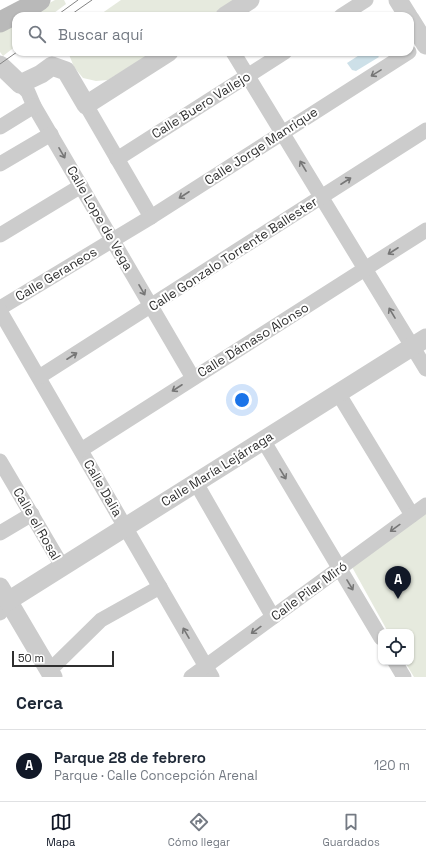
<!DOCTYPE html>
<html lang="es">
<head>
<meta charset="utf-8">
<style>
	body { margin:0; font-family:"Space Grotesk",sans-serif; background:#f6f6f7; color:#1f2937 }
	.controls { position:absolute; right:12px; bottom:12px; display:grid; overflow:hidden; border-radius:8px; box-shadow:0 1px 3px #0004 }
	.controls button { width:36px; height:36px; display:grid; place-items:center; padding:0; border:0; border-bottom:1px solid #e0e1e3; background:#fff; color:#1f2937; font:20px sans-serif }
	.scale { position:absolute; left:12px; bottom:10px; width:102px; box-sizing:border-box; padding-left:4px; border:2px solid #2f2f2f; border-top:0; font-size:11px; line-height:14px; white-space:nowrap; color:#2f2f2f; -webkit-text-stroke:3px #fff; paint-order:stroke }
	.you { position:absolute; left:242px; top:400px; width:14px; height:14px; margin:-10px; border:3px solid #fff; border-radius:50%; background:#1a73e8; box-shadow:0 0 0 6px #1a73e833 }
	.badge { display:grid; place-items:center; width:26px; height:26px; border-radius:50%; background:#111827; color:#fff; font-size:13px; font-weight:700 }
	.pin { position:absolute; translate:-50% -33px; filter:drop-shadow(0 1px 2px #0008) }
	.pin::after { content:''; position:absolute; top:21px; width:14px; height:12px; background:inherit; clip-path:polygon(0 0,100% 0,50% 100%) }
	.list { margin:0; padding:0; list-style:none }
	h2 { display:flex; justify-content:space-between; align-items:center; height:52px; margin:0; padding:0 16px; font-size:17px }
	h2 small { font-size:13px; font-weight:400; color:#747a83 }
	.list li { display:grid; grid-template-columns:26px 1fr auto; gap:12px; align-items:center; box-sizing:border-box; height:72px; padding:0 16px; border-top:1px solid #e0e1e3 }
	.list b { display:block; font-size:15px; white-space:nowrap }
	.list p { margin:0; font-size:13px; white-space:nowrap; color:#747a83 }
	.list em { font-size:13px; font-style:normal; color:#747a83 }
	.icon { flex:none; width:22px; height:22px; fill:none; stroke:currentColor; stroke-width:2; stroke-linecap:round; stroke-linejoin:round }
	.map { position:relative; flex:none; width:426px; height:677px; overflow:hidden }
	.search { position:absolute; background:#fff; box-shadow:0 1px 3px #0004; left:12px; right:12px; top:12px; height:44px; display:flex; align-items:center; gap:10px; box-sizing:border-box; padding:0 14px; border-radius:12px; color:#747a83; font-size:15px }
	.sheet { height:124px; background:#fff }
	nav { display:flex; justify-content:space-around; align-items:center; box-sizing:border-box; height:56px; border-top:1px solid #e0e1e3; background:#fff; font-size:11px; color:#747a83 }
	nav a { display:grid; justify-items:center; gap:2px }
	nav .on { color:#111827 }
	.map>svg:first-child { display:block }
	.green { fill:#e6eade }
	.water { fill:#cde0e8 }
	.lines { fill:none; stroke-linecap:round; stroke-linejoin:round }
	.minor { stroke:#ccc; stroke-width:15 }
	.tertiary { stroke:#ccc; stroke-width:19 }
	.secondary { stroke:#b9b9b9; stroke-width:21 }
	.tram { stroke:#848484; stroke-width:1 }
	.oneway { stroke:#767676 }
	.labels { text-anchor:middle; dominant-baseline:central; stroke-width:4; stroke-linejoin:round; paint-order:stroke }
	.street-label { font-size:13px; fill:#2f2f2f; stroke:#fff }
</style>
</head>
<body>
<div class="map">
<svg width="426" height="677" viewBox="0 0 426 677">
	<rect width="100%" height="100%" fill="#fff"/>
	<g class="green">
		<polygon points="55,0 64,0 66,4 50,16 25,16"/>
		<polygon points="121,0 235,0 210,16 98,16"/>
		<polygon points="16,21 16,46 3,56 0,52 0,29"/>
		<polygon points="68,52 153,52 108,80 96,81 83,78 74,67"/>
		<polygon points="426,513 426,677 414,677 405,662 411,662 411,632 388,632 352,567"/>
	</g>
	<polygon class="water" points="364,52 375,52 379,57 356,71 352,70 347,63"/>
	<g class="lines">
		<g class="minor">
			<polyline points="341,16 366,0"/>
			<polyline points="233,52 426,369"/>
			<polyline points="20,84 28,92 34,106 193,378"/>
			<polyline points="86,105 151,217"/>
			<polyline points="0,127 34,106"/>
			<polyline points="117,159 285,52"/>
			<polyline points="0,164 51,134"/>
			<polyline points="0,235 81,186"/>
			<polyline points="0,308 151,217 409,52"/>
			<polyline points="0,311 212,677"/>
			<polyline points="39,377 426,130"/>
			<polyline points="338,393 412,515"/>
			<polyline points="263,440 381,638"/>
			<polyline points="81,450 426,230"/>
			<polyline points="0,461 62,566"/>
			<polyline points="196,483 273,617"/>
			<polyline points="0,533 32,514"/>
			<polyline points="0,613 8,601"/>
			<polyline points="395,662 404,677"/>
			<polyline points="50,670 101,620 160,587"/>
			<polyline points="191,677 426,505"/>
		</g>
		<g class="tertiary">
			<polyline points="398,0 408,16"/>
			<polyline points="225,16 250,0"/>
			<polyline points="410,19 426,45"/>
			<polyline points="0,65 20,84 41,74 52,66 66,71 86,105 169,52"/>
			<polyline points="0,587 53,677"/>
			<polyline points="8,601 426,338"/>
		</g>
		<polyline class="secondary" points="0,22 31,6 40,0"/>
		<g class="tram">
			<polyline points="56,16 78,0"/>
			<polyline points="69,16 92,0"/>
			<polyline points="0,64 17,52"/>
		</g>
	</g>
	<defs><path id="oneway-shaft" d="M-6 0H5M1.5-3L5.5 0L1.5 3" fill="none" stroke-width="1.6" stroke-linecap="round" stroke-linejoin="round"/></defs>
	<g class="oneway">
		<use href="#oneway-shaft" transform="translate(376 73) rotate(148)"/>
		<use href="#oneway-shaft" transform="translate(62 153) rotate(60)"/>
		<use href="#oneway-shaft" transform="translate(303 166) rotate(-121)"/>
		<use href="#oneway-shaft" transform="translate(346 181) rotate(-33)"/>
		<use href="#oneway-shaft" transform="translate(184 195) rotate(147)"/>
		<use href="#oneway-shaft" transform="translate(393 251) rotate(147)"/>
		<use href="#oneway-shaft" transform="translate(142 290) rotate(60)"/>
		<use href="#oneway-shaft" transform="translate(392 313) rotate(-121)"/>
		<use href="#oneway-shaft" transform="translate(72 356) rotate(-33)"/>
		<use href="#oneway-shaft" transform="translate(177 388) rotate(147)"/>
		<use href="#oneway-shaft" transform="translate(283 474) rotate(59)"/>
		<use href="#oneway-shaft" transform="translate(395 528) rotate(144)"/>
		<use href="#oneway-shaft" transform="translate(350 585) rotate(59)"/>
		<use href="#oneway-shaft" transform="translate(256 630) rotate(144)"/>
		<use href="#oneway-shaft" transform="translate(186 633) rotate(-120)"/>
	</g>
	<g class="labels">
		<g class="street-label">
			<text transform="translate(201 105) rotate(-32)">Calle Buero Vallejo</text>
			<text transform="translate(261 146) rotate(-33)">Calle Jorge Manrique</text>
			<text transform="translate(100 218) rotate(60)">Calle Lope de Vega</text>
			<text transform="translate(233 254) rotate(-33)">Calle Gonzalo Torrente Ballester</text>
			<text transform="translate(56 274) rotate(-31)">Calle Geraneos</text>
			<text transform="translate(253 340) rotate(-32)">Calle Dámaso Alonso</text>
			<text transform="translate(217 469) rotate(-32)">Calle María Lejárraga</text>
			<text transform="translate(103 488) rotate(60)">Calle Dalia</text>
			<text transform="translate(37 524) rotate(60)">Calle el Rosal</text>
			<text transform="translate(309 591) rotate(-36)">Calle Pilar Miró</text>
		</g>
	</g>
</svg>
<div class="controls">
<button><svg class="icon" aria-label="locate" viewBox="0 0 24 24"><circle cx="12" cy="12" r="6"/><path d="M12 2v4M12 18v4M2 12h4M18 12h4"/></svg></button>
</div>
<div class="scale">50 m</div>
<div class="you"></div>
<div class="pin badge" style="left:398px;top:599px">A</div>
<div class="search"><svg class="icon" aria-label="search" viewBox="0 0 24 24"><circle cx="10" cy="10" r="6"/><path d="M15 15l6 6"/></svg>Buscar aquí</div>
</div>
<section class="sheet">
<h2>Cerca<small></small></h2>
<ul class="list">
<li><span class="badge">A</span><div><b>Parque 28 de febrero</b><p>Parque · Calle Concepción Arenal</p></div><em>120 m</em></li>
</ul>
</section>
<nav>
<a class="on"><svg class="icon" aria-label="map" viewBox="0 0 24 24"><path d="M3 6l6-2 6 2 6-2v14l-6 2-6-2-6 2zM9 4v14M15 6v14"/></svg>Mapa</a>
<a><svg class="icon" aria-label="directions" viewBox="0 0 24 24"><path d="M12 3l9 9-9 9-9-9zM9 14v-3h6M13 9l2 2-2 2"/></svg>Cómo llegar</a>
<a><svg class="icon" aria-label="saved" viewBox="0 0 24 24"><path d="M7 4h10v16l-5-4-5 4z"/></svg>Guardados</a>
</nav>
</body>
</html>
